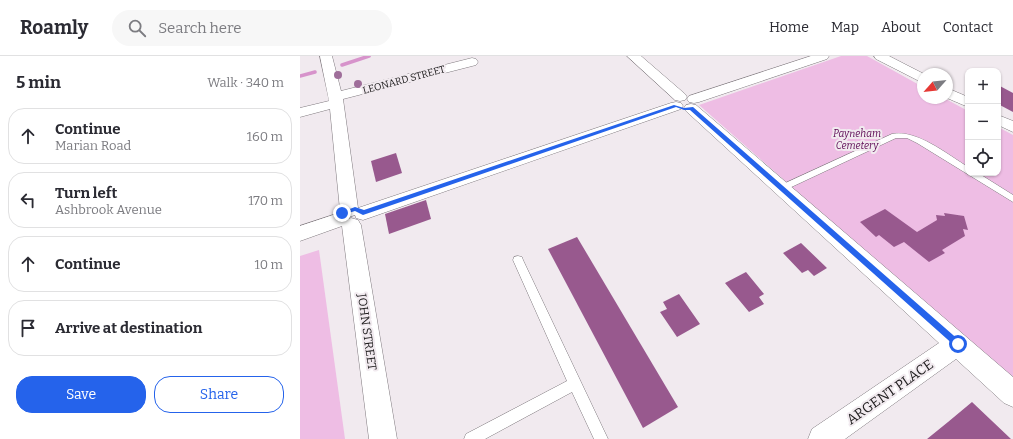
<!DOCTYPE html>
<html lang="en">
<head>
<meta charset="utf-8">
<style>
	body { margin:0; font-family:Bitter,serif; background:#f7f7f7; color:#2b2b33 }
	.controls { position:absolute; right:12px; top:12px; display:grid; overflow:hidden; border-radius:8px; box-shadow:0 1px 3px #0004 }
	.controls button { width:36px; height:36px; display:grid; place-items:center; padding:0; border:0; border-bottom:1px solid #e1e1e2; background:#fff; color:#2b2b33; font:20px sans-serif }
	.compass { position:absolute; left:617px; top:12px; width:36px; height:36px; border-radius:50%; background:#fff; box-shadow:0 1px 3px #0004; rotate:243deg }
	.stop { position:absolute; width:12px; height:12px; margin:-9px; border:3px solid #2563eb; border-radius:50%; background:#fff }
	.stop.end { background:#2563eb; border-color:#fff; box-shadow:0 1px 4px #0008 }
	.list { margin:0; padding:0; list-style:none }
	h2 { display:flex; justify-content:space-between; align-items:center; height:52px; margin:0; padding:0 16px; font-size:17px }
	h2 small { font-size:13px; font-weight:400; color:#7c7c81 }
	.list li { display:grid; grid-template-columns:26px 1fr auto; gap:12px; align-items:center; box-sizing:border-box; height:56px; margin:0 8px 8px; padding:0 8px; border:1px solid #e1e1e2; border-radius:16px }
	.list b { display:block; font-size:15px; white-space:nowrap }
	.list p { margin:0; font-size:13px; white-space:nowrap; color:#7c7c81 }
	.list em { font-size:13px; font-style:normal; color:#7c7c81 }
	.actions { display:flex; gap:8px; padding:12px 16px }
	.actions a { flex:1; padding:9px 0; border:1px solid #2563eb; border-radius:16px; text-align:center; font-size:14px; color:#2563eb }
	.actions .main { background:#2563eb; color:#fff }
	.icon { flex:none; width:22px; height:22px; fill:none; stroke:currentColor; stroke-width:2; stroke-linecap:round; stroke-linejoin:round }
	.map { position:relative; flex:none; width:713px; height:383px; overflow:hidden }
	header { display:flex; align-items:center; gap:24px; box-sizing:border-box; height:56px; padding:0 20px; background:#fff; border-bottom:1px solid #e1e1e2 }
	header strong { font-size:19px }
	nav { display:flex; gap:22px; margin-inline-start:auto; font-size:14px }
	.search { width:280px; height:36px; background:#f7f7f7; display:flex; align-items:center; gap:10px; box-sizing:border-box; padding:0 14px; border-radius:22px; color:#7c7c81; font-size:15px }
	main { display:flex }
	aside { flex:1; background:#fff }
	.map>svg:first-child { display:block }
	.green { fill:#eebde4 }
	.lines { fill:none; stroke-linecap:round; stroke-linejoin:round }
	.stream { stroke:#d793cb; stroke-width:3.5 }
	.building { fill:#98598e }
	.service-casing { stroke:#7f797e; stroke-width:1 }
	.minor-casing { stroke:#7f797e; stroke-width:1 }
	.service { fill:#fff; fill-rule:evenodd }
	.minor { fill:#fff; fill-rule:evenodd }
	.tree { fill:#9f6e9a }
	.route { fill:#2563eb }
	.labels { text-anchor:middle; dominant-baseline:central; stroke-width:4; stroke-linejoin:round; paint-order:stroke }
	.far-street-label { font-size:10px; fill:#222021; stroke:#f1eaef }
	.far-park-label { font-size:10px; font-style:italic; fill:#5c0954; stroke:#f1eaef }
	.street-label { font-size:12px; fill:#222021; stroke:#f1eaef }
	.near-street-label { font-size:14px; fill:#222021; stroke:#f1eaef }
</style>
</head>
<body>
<header>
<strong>Roamly</strong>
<div class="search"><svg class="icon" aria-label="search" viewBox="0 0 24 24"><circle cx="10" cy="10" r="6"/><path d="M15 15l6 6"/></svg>Search here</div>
<nav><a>Home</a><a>Map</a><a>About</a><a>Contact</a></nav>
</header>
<main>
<aside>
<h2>5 min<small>Walk · 340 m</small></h2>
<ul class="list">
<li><svg class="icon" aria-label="ahead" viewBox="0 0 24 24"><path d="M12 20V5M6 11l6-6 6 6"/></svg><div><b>Continue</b><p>Marian Road</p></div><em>160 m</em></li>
<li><svg class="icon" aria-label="left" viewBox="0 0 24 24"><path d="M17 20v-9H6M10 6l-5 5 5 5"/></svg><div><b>Turn left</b><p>Ashbrook Avenue</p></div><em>170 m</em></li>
<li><svg class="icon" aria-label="ahead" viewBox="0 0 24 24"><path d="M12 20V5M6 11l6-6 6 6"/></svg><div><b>Continue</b></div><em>10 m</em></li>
<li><svg class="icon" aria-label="arrive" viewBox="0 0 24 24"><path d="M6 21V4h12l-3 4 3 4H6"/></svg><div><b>Arrive at destination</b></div></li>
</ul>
<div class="actions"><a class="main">Save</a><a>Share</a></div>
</aside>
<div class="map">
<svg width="713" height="383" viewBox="0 0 713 383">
	<rect width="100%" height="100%" fill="#f1eaef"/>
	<g class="green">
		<polygon points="541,0 567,0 623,31 623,42 644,42 668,55 668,117 698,117 698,71 713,79 713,326 399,49"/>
		<polygon points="19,194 45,383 0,383 0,200"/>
	</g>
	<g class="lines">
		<g class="stream">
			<polyline points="42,9 69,0"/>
			<polyline points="0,20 15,16"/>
		</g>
	</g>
	<g class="building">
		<polygon points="698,29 713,37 713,56 698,48"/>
		<polygon points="96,97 102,117 76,126 71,105"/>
		<polygon points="126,144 131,163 89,178 85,158"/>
		<polygon points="585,153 617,176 637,164 636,159 645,160 644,157 664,160 668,174 663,173 665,180 642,194 645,197 629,206 604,186 594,191 579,179 576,181 560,166"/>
		<polygon points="277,181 378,351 343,372 248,193"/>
		<polygon points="501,187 527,212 514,220 508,214 502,217 483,197"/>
		<polygon points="446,216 464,238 459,241 464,248 449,256 425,227"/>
		<polygon points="379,238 400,268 377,281 360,256 367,253 363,246"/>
		<polygon points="672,346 711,383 627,383 648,366"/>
	</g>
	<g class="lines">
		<g class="service-casing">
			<g id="service">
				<path d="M592 78C617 73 648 99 668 111V117H678L713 139V146L617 87 607 82H596L485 134H479L478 132 479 130Z"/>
				<polygon points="218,200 222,201 223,204 308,383 294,383 272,336 185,383 164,383 166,378 267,325 213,204 214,201"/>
			</g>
		</g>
		<g class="minor-casing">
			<g id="minor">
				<polygon points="20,0 32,0 41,35 172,2 176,3 178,6 176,9 43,43 58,152 371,47 376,46 381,47 383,50 381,53 63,164 56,162 55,159 49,161 42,159 40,154 30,53 0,61 0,52 29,45"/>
				<polygon points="327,0 341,0 385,38 387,41 385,44 380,45 375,44"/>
				<polygon points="511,0 529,0 527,3 399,46 394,47 389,46 387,43 389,40"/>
				<polygon points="574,0 589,0 624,18 623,27 576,3"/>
				<polygon points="647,32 668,41 668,51 647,42"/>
				<polygon points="391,48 396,49 713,321 713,351 704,347 656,303 545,383 508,383 512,373 639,287 386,55 384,52 386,49"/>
				<polygon points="698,59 713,65 713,76 698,69"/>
				<polygon points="36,158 43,160 45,164 51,162 58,164 61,169 97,383 69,383 42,170 0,185 0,170"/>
			</g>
		</g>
		<use href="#service" class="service"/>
		<use href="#minor" class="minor"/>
	</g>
	<g class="tree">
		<circle cx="38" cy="19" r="4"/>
		<circle cx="58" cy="28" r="4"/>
	</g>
	<polygon class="route" points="374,49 384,52 393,51 661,286 661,291 656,291 390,54 384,54 376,51 63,159 55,155 42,159 39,157 55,151 64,154"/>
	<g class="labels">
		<g class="far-street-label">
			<text transform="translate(104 24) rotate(-15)">LEONARD STREET</text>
		</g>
		<g class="far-park-label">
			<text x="557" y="78">Payneham<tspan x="557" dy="12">Cemetery</tspan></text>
		</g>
		<g class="street-label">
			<text transform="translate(67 276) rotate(82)">JOHN STREET</text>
		</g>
		<g class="near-street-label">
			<text transform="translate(590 336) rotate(-35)">ARGENT PLACE</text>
		</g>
	</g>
</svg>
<div class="controls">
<button>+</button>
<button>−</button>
<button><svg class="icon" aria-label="locate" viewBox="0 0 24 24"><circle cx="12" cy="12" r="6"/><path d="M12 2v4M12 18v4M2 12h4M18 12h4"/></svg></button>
</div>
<svg class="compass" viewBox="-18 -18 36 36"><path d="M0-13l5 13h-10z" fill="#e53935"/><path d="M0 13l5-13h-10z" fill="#7c7c81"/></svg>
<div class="stop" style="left:658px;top:288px"></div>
<div class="stop end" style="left:42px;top:157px"></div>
</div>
</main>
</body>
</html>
